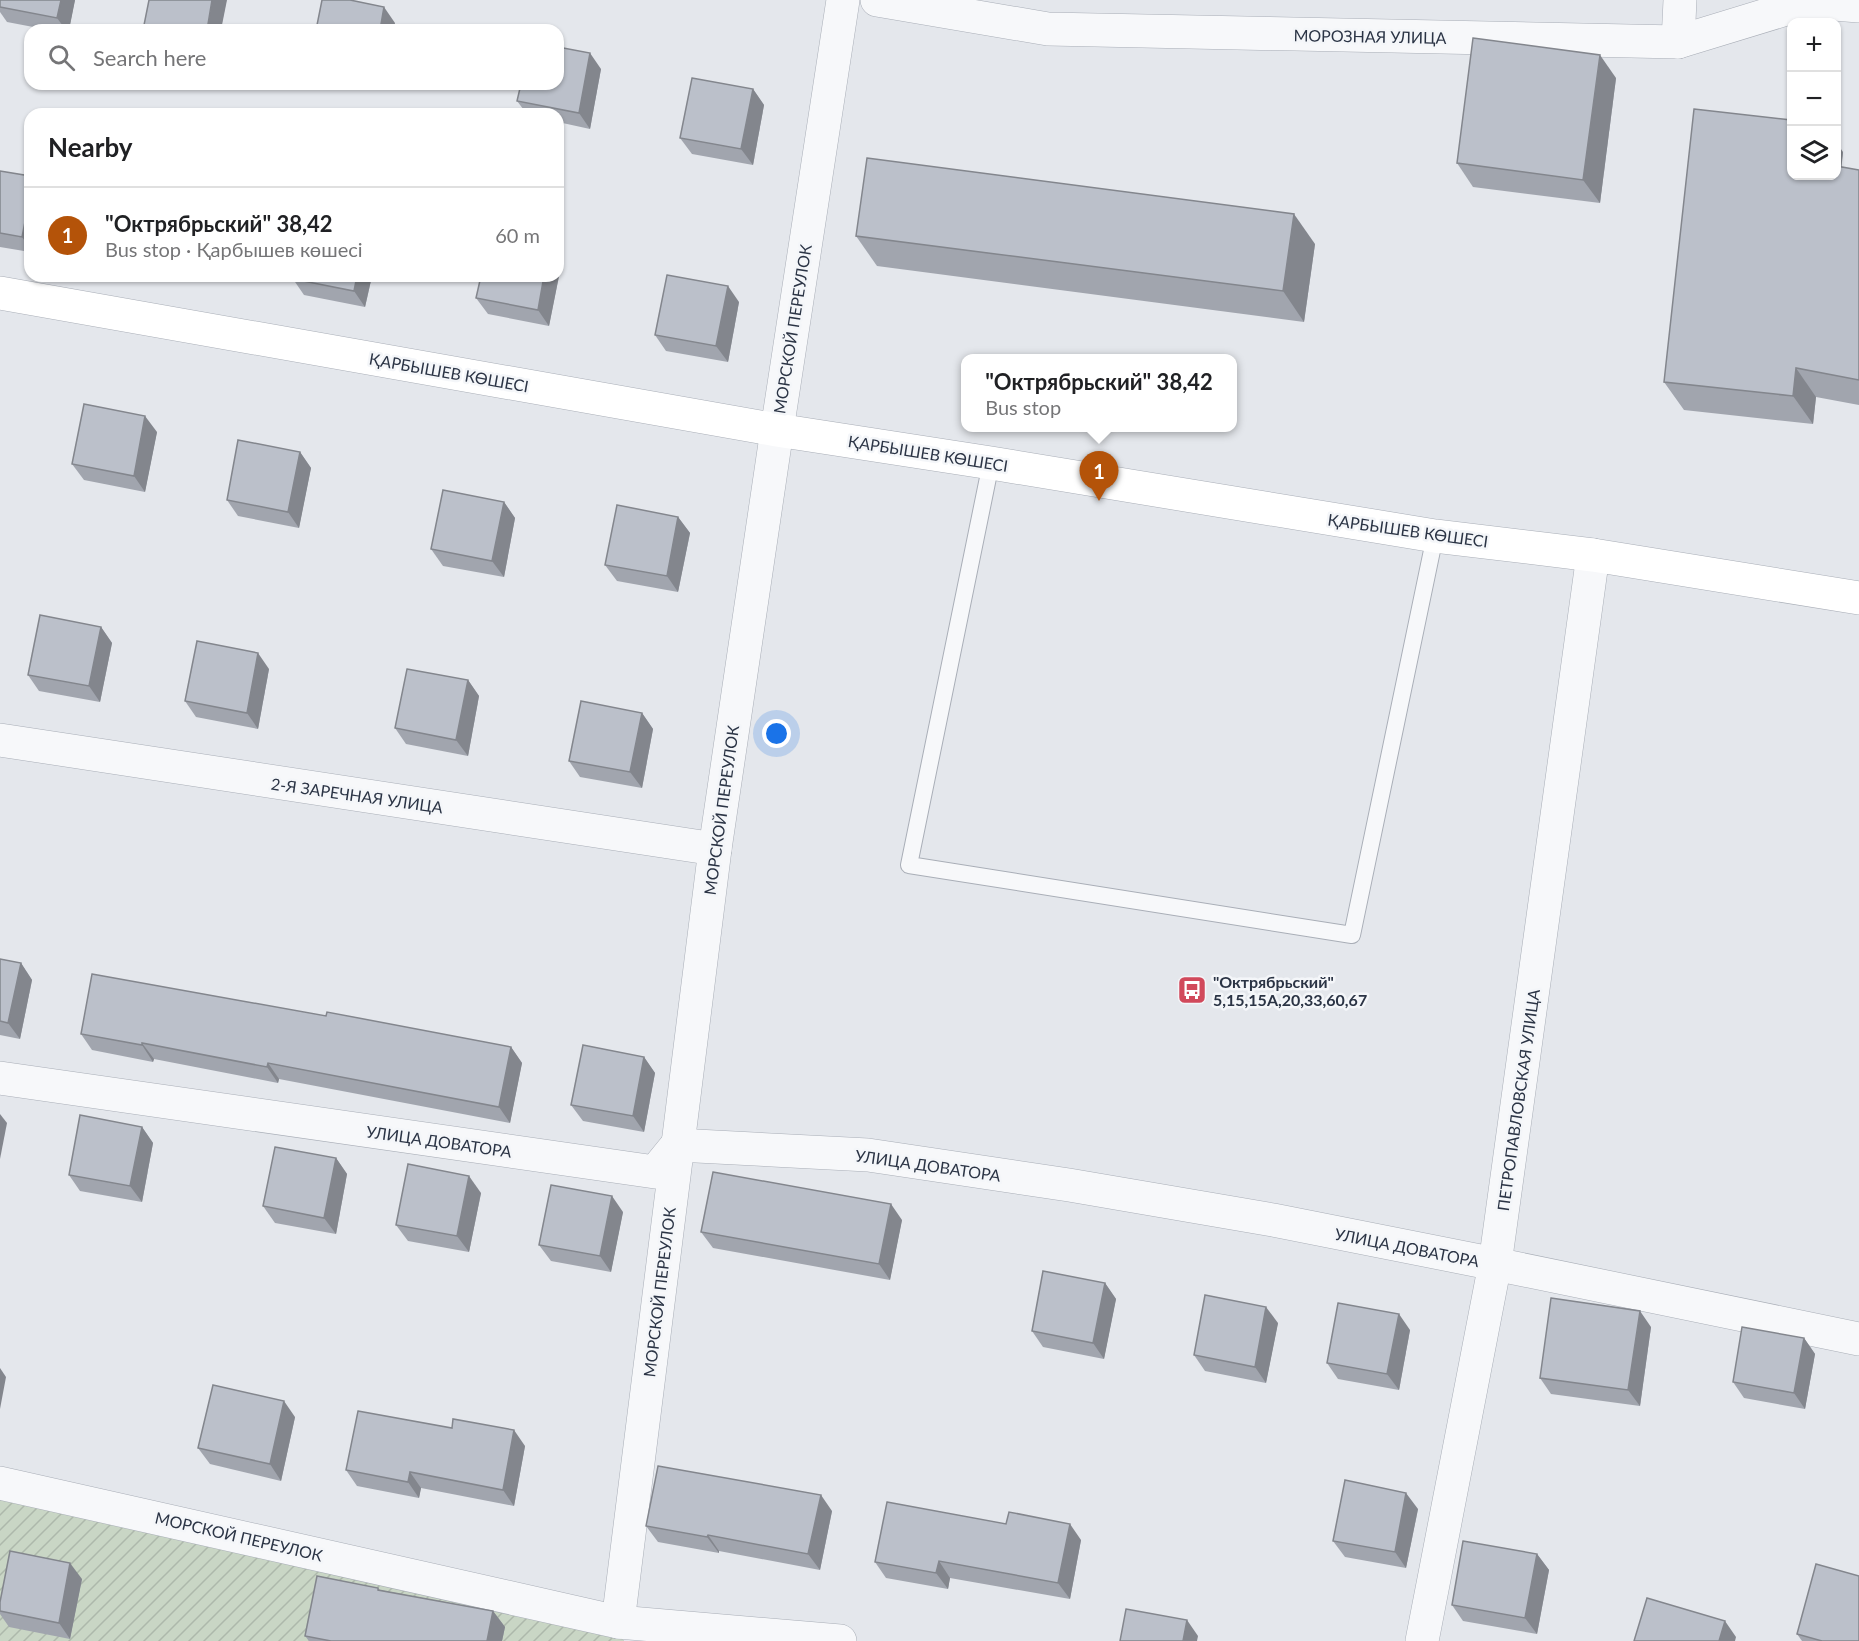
<!DOCTYPE html>
<html lang="en">
<head>
<meta charset="utf-8">
<style>
	body { margin:0; font-family:Lato,sans-serif; background:#f2f2f2; color:#202124 }
	.controls { position:absolute; right:18px; top:18px; display:grid; overflow:hidden; border-radius:12px; box-shadow:0 2px 4px #0004 }
	.controls button { width:54px; height:54px; display:grid; place-items:center; padding:0; border:0; border-bottom:2px solid #e0e0e0; background:#fff; color:#202124; font:30px sans-serif }
	.you { position:absolute; left:777px; top:734px; width:21px; height:21px; margin:-15px; border:4px solid #fff; border-radius:50%; background:#1a73e8; box-shadow:0 0 0 9px #1a73e833 }
	.badge { display:grid; place-items:center; width:39px; height:39px; border-radius:50%; background:#b45309; color:#fff; font-size:20px; font-weight:700 }
	.pin { position:absolute; translate:-50% -50px; filter:drop-shadow(0 2px 3px #0008) }
	.pin::after { content:''; position:absolute; top:32px; width:21px; height:18px; background:inherit; clip-path:polygon(0 0,100% 0,50% 100%) }
	.popup { position:absolute; left:961px; top:354px; width:276px; height:78px; box-sizing:border-box; display:grid; place-content:center; border-radius:12px; background:#fff; filter:drop-shadow(0 2px 4px #0005); font-size:20px; white-space:nowrap; color:#757577 }
	.popup b { font-size:22px; color:#202124 }
	.popup::after { content:''; position:absolute; left:50%; top:100%; margin-left:-12px; border:12px solid transparent; border-top-color:#fff }
	.list { margin:0; padding:0; list-style:none }
	h2 { display:flex; justify-content:space-between; align-items:center; height:78px; margin:0; padding:0 24px; font-size:26px }
	h2 small { font-size:20px; font-weight:400; color:#757577 }
	.list li { display:grid; grid-template-columns:39px 1fr auto; gap:18px; align-items:center; box-sizing:border-box; height:96px; padding:0 24px; border-top:2px solid #e0e0e0 }
	.list b { display:block; font-size:22px; white-space:nowrap }
	.list p { margin:0; font-size:20px; white-space:nowrap; color:#757577 }
	.list em { font-size:20px; font-style:normal; color:#757577 }
	.icon { flex:none; width:33px; height:33px; fill:none; stroke:currentColor; stroke-width:2; stroke-linecap:round; stroke-linejoin:round }
	.map { position:relative; flex:none; width:1859px; height:1641px; overflow:hidden }
	.search { position:absolute; background:#fff; box-shadow:0 2px 4px #0004; left:24px; top:24px; width:540px; height:66px; display:flex; align-items:center; gap:15px; box-sizing:border-box; padding:0 21px; border-radius:18px; color:#757577; font-size:22px }
	.panel { position:absolute; background:#fff; box-shadow:0 2px 4px #0004; left:24px; top:108px; width:540px; height:174px; border-radius:18px }
	.map>svg:first-child { display:block }
	.garden { fill:url(#garden-furrows) }
	.lines { fill:none; stroke-linecap:round; stroke-linejoin:round }
	.lane-casing { stroke:#a9aeb7; stroke-width:18 }
	.street-casing { stroke:#a9aeb7; stroke-width:34 }
	.secondary-casing { stroke:#a9aeb7; stroke-width:34 }
	.lane { stroke:#f7f8fa; stroke-width:16 }
	.street { stroke:#f7f8fa; stroke-width:33 }
	.secondary { stroke:#fff; stroke-width:33 }
	.wall { fill:#a1a5ae }
	.shaded-wall { fill:#83868d }
	.building { fill:#bbc0ca; stroke:#83868d; stroke-width:1.5 }
	.labels { text-anchor:middle; dominant-baseline:central; stroke-width:5; stroke-linejoin:round; paint-order:stroke }
	.street-label { font-size:16px; fill:#2b3445; stroke:#f4f6f9 }
	.poi-label { font-size:16px; font-weight:bold; fill:#2b3445; stroke:#f4f6f9; text-anchor:start }
</style>
</head>
<body>
<div class="map">
<svg width="1859" height="1641" viewBox="0 0 1859 1641">
	<defs>
		<pattern id="garden-furrows" width="10" height="10" patternUnits="userSpaceOnUse" patternTransform="scale(1.5)"><rect width="10" height="10" fill="#c9d6c5"/><path d="M-1 1l2-2M0 10L10 0M9 11l2-2" fill="none" stroke="#adb8ab"/></pattern>
	</defs>
	<rect width="100%" height="100%" fill="#e4e7ec"/>
	<polygon class="garden" points="0,1482 604,1612 624,1641 0,1641"/>
	<g class="lines">
		<g class="lane-casing">
			<polyline id="lane" points="991,463 909,865 1352,935 1435,536"/>
		</g>
		<g class="street-casing">
			<g id="street">
				<polyline points="877,0 1048,29 1678,42 1809,2 1859,6"/>
				<polyline points="1678,42 1680,0"/>
				<polyline points="0,740 715,849"/>
				<polyline points="0,1078 655,1172 677,1145 868,1155 1069,1185 1273,1220 1495,1264 1859,1339"/>
				<polyline points="0,1483 618,1622 840,1641"/>
				<polyline points="618,1622 715,849 777,430 843,0"/>
				<polyline points="1422,1641 1495,1264 1593,555"/>
			</g>
		</g>
		<g class="secondary-casing">
			<polyline id="secondary" points="0,293 777,430 991,463 1435,536 1593,555 1859,598"/>
		</g>
		<use href="#lane" class="lane"/>
		<use href="#street" class="street"/>
		<use href="#secondary" class="secondary"/>
	</g>
	<g class="wall">
		<polygon points="0,0 75,0 69,30 49,30 7,22 0,12"/>
		<polygon points="601,69 590,129 558,122 558,114 527,114 517,101"/>
		<polygon points="1616,78 1600,203 1473,187 1457,163"/>
		<polygon points="753,89 764,105 753,165 692,154 680,138"/>
		<polygon points="1843,152 1841,167 1859,170 1859,405 1816,397 1813,424 1684,410 1664,382"/>
		<polygon points="0,171 30,176 30,252 0,247"/>
		<polygon points="856,236 1315,244 1304,322 877,266"/>
		<polygon points="561,266 549,326 488,314 476,298"/>
		<polygon points="294,276 372,276 365,307 304,295 293,279"/>
		<polygon points="739,302 728,362 666,351 655,335"/>
		<polygon points="157,432 145,492 84,480 72,464"/>
		<polygon points="300,452 311,468 299,528 238,516 227,500"/>
		<polygon points="504,502 515,518 504,577 443,566 431,549"/>
		<polygon points="678,517 690,533 678,592 617,581 605,565"/>
		<polygon points="101,627 112,643 100,702 39,691 28,675"/>
		<polygon points="269,669 258,729 196,717 185,701"/>
		<polygon points="468,680 479,696 468,756 406,744 395,728"/>
		<polygon points="642,713 653,729 642,788 580,777 569,761"/>
		<polygon points="0,959 21,963 32,980 20,1039 0,1035"/>
		<polygon points="326,1016 511,1047 522,1063 510,1123 279,1079 278,1083 154,1059 153,1062 92,1050 81,1034"/>
		<polygon points="644,1057 655,1073 644,1132 583,1121 571,1105"/>
		<polygon points="142,1127 153,1143 142,1202 80,1191 69,1175"/>
		<polygon points="336,1158 347,1174 336,1234 275,1223 263,1206"/>
		<polygon points="481,1193 469,1252 408,1241 396,1225"/>
		<polygon points="623,1212 611,1272 551,1261 539,1245"/>
		<polygon points="902,1220 890,1280 713,1248 701,1232"/>
		<polygon points="1105,1283 1116,1299 1104,1359 1043,1347 1032,1331"/>
		<polygon points="1278,1323 1266,1383 1205,1371 1194,1355"/>
		<polygon points="1651,1327 1640,1406 1551,1394 1540,1378"/>
		<polygon points="1410,1330 1399,1390 1338,1379 1327,1363"/>
		<polygon points="1804,1338 1815,1354 1805,1409 1744,1398 1733,1382"/>
		<polygon points="295,1417 281,1481 210,1464 198,1448"/>
		<polygon points="452,1428 525,1446 514,1506 421,1488 419,1498 357,1486 346,1470"/>
		<polygon points="1418,1509 1406,1568 1345,1557 1333,1541"/>
		<polygon points="832,1511 820,1570 719,1551 719,1553 658,1542 646,1526"/>
		<polygon points="1081,1540 1070,1599 950,1578 948,1589 886,1578 875,1562"/>
		<polygon points="1537,1554 1549,1570 1537,1634 1463,1621 1452,1605"/>
		<polygon points="82,1579 70,1639 9,1627 0,1614 0,1602"/>
		<polygon points="378,1588 380,1590 493,1611 505,1627 502,1641 309,1641 305,1636"/>
		<polygon points="1797,1634 1859,1641 1802,1641"/>
	</g>
	<g class="shaded-wall">
		<polygon points="61,0 75,0 69,30 66,30 57,18"/>
		<polygon points="212,0 227,0 221,30 207,30"/>
		<polygon points="384,7 395,23 394,30 380,30"/>
		<polygon points="590,53 601,69 590,129 579,113"/>
		<polygon points="1600,55 1616,78 1600,203 1583,180"/>
		<polygon points="753,89 764,105 753,165 741,149"/>
		<polygon points="1836,142 1843,152 1839,192 1836,176"/>
		<polygon points="30,197 30,248 22,237"/>
		<polygon points="1294,214 1315,244 1304,322 1283,291"/>
		<polygon points="558,262 561,266 549,326 538,310 544,276 558,276"/>
		<polygon points="357,276 372,276 365,307 354,291"/>
		<polygon points="728,286 739,302 728,362 716,346"/>
		<polygon points="1796,368 1816,397 1813,424 1793,396"/>
		<polygon points="145,416 157,432 145,492 134,476"/>
		<polygon points="300,452 311,468 299,528 288,512"/>
		<polygon points="504,502 515,518 504,577 492,561"/>
		<polygon points="678,517 690,533 678,592 667,576"/>
		<polygon points="101,627 112,643 100,702 89,686"/>
		<polygon points="258,653 269,669 258,729 247,713"/>
		<polygon points="468,680 479,696 468,756 456,740"/>
		<polygon points="642,713 653,729 642,788 630,772"/>
		<polygon points="21,963 32,980 20,1039 8,1023"/>
		<polygon points="142,1043 154,1059 153,1062 142,1045"/>
		<polygon points="511,1047 522,1063 510,1123 499,1107"/>
		<polygon points="644,1057 655,1073 644,1132 633,1116"/>
		<polygon points="268,1063 279,1079 278,1083 267,1067"/>
		<polygon points="0,1114 7,1123 0,1159"/>
		<polygon points="142,1127 153,1143 142,1202 130,1186"/>
		<polygon points="336,1158 347,1174 336,1234 324,1218"/>
		<polygon points="469,1176 481,1193 469,1252 457,1236"/>
		<polygon points="612,1196 623,1212 611,1272 600,1256"/>
		<polygon points="891,1204 902,1220 890,1280 879,1264"/>
		<polygon points="1105,1283 1116,1299 1104,1359 1093,1343"/>
		<polygon points="1266,1307 1278,1323 1266,1383 1255,1367"/>
		<polygon points="1640,1311 1651,1327 1640,1406 1628,1390"/>
		<polygon points="1399,1314 1410,1330 1399,1390 1387,1374"/>
		<polygon points="1804,1338 1815,1354 1805,1409 1794,1393"/>
		<polygon points="0,1368 6,1377 0,1409"/>
		<polygon points="284,1401 295,1417 281,1481 270,1464"/>
		<polygon points="514,1430 525,1446 514,1506 503,1490"/>
		<polygon points="410,1472 421,1488 419,1498 408,1482"/>
		<polygon points="1406,1493 1418,1509 1406,1568 1395,1552"/>
		<polygon points="821,1495 832,1511 820,1570 808,1554"/>
		<polygon points="1070,1524 1081,1540 1070,1599 1058,1583"/>
		<polygon points="708,1535 719,1551 719,1553 707,1537"/>
		<polygon points="1537,1554 1549,1570 1537,1634 1525,1618"/>
		<polygon points="939,1561 950,1578 948,1589 936,1573"/>
		<polygon points="70,1563 82,1579 70,1639 59,1623"/>
		<polygon points="493,1611 505,1627 502,1641 487,1641"/>
		<polygon points="1187,1620 1198,1636 1197,1641 1183,1641"/>
		<polygon points="1725,1621 1736,1637 1735,1641 1719,1641"/>
	</g>
	<g class="building">
		<polygon points="0,0 61,0 57,18 0,7"/>
		<polygon points="149,0 212,0 207,30 143,30"/>
		<polygon points="322,0 350,0 384,7 380,30 316,30"/>
		<polygon points="1473,38 1600,55 1583,180 1457,163"/>
		<polygon points="558,47 590,53 579,113 517,101 521,84 558,84"/>
		<polygon points="692,78 753,89 741,149 680,138"/>
		<polygon points="1694,109 1791,120 1791,176 1836,176 1836,166 1859,170 1859,380 1796,368 1793,396 1664,382"/>
		<polygon points="867,158 1294,214 1283,291 856,236"/>
		<polygon points="0,171 30,176 30,197 22,237 0,233"/>
		<polygon points="667,275 728,286 716,346 655,335"/>
		<polygon points="294,276 357,276 354,291 293,279"/>
		<polygon points="481,276 544,276 538,310 476,298"/>
		<polygon points="84,404 145,416 134,476 72,464"/>
		<polygon points="238,440 300,452 288,512 227,500"/>
		<polygon points="443,490 504,502 492,561 431,549"/>
		<polygon points="617,505 678,517 667,576 605,565"/>
		<polygon points="40,615 101,627 89,686 28,675"/>
		<polygon points="197,641 258,653 247,713 185,701"/>
		<polygon points="407,669 468,680 456,740 395,728"/>
		<polygon points="581,701 642,713 630,772 569,761"/>
		<polygon points="0,959 21,963 8,1023 0,1021"/>
		<polygon points="92,974 326,1016 327,1012 511,1047 499,1107 268,1063 267,1067 142,1043 142,1045 81,1034"/>
		<polygon points="583,1045 644,1057 633,1116 571,1105"/>
		<polygon points="80,1115 142,1127 130,1186 69,1175"/>
		<polygon points="275,1147 336,1158 324,1218 263,1206"/>
		<polygon points="408,1164 469,1176 457,1236 396,1225"/>
		<polygon points="713,1172 891,1204 879,1264 701,1232"/>
		<polygon points="551,1185 612,1196 600,1256 539,1245"/>
		<polygon points="1043,1271 1105,1283 1093,1343 1032,1331"/>
		<polygon points="1205,1295 1266,1307 1255,1367 1194,1355"/>
		<polygon points="1551,1298 1640,1311 1628,1390 1540,1378"/>
		<polygon points="1338,1303 1399,1314 1387,1374 1327,1363"/>
		<polygon points="1742,1327 1804,1338 1794,1393 1733,1382"/>
		<polygon points="213,1385 284,1401 270,1464 198,1448"/>
		<polygon points="358,1411 452,1428 453,1419 514,1430 503,1490 410,1472 408,1482 346,1470"/>
		<polygon points="658,1466 821,1495 808,1554 708,1535 707,1537 646,1526"/>
		<polygon points="1345,1480 1406,1493 1395,1552 1333,1541"/>
		<polygon points="887,1502 1006,1524 1009,1512 1070,1524 1058,1583 939,1561 936,1573 875,1562"/>
		<polygon points="1463,1541 1537,1554 1525,1618 1452,1605"/>
		<polygon points="10,1551 70,1563 59,1623 0,1611 0,1602"/>
		<polygon points="1816,1564 1859,1576 1859,1641 1822,1641 1797,1634"/>
		<polygon points="317,1576 378,1588 378,1590 493,1611 487,1641 331,1641 305,1636"/>
		<polygon points="1647,1598 1725,1621 1719,1641 1634,1641"/>
		<polygon points="1126,1609 1187,1620 1183,1641 1120,1641"/>
	</g>
	<defs>
		<g id="bus-square" transform="scale(1.5)"><rect x="-9" y="-9" width="18" height="18" rx="4" fill="#d1495b" stroke="#f4f6f9"/><path d="M-5-6H5V4H4V6H2V4H-2V6H-4V4H-5ZM-3.5-4V0h7V-4ZM-3.5 1.2v1.5H-2V1.2ZM2 1.2v1.5H3.5V1.2Z" fill="#fff"/></g>
	</defs>
	<g fill-rule="evenodd">
		<use href="#bus-square" x="1192" y="990"/>
	</g>
	<g class="labels">
		<g class="street-label">
			<text transform="translate(1370 36) rotate(1)">МОРОЗНАЯ УЛИЦА</text>
			<text transform="translate(792 329) rotate(-81)">МОРСКОЙ ПЕРЕУЛОК</text>
			<text transform="translate(449 372) rotate(10)">ҚАРБЫШЕВ КӨШЕСІ</text>
			<text transform="translate(928 453) rotate(9)">ҚАРБЫШЕВ КӨШЕСІ</text>
			<text transform="translate(1408 530) rotate(8)">ҚАРБЫШЕВ КӨШЕСІ</text>
			<text transform="translate(357 795) rotate(8)">2-Я ЗАРЕЧНАЯ УЛИЦА</text>
			<text transform="translate(721 810) rotate(-82)">МОРСКОЙ ПЕРЕУЛОК</text>
			<text transform="translate(1518 1100) rotate(-82)">ПЕТРОПАВЛОВСКАЯ УЛИЦА</text>
			<text transform="translate(439 1141) rotate(8)">УЛИЦА ДОВАТОРА</text>
			<text transform="translate(928 1165) rotate(8)">УЛИЦА ДОВАТОРА</text>
			<text transform="translate(1407 1247) rotate(11)">УЛИЦА ДОВАТОРА</text>
			<text transform="translate(659 1292) rotate(-83)">МОРСКОЙ ПЕРЕУЛОК</text>
			<text transform="translate(239 1536) rotate(13)">МОРСКОЙ ПЕРЕУЛОК</text>
		</g>
		<g class="poi-label">
			<text x="1213" y="981">"Октрябрьский"<tspan x="1213" dy="18">5,15,15А,20,33,60,67</tspan></text>
		</g>
	</g>
</svg>
<div class="controls">
<button>+</button>
<button>−</button>
<button><svg class="icon" aria-label="layers" viewBox="0 0 24 24"><path d="M12 4l9 5-9 5-9-5zM3 14l9 5 9-5"/></svg></button>
</div>
<div class="you"></div>
<div class="pin badge" style="left:1099px;top:501px">1</div>
<div class="popup"><b>&quot;Октрябрьский&quot; 38,42</b>Bus stop</div>
<div class="search"><svg class="icon" aria-label="search" viewBox="0 0 24 24"><circle cx="10" cy="10" r="6"/><path d="M15 15l6 6"/></svg>Search here</div>
<section class="panel">
<h2>Nearby<small></small></h2>
<ul class="list">
<li><span class="badge">1</span><div><b>&quot;Октрябрьский&quot; 38,42</b><p>Bus stop · Қарбышев көшесі</p></div><em>60 m</em></li>
</ul>
</section>
</div>
</body>
</html>
